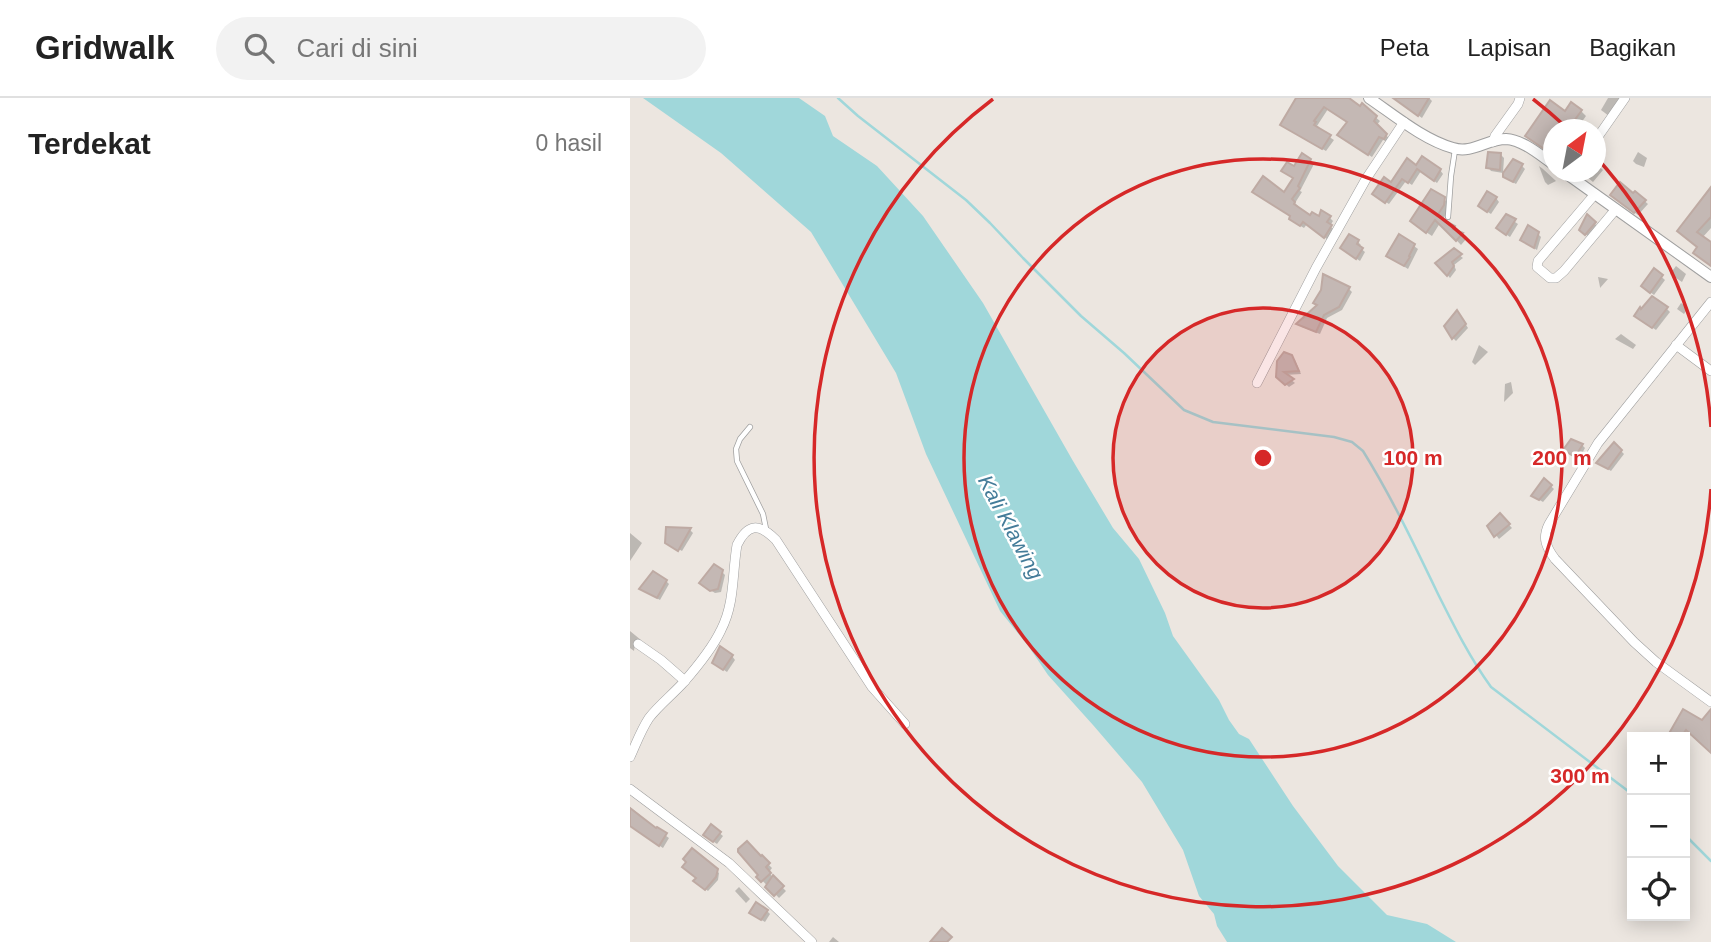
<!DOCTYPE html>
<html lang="id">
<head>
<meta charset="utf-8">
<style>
	body { margin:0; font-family:Arial,sans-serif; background:#f2f2f2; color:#222 }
	.controls { position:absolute; right:21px; bottom:21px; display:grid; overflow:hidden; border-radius:0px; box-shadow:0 4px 18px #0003 }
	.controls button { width:63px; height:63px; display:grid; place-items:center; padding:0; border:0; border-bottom:2px solid #e0e0e0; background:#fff; color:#222; font:35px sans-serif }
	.compass { position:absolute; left:913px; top:21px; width:63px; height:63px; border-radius:50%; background:#fff; box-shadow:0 4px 18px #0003; rotate:32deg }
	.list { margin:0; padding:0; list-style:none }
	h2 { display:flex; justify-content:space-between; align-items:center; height:91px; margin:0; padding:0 28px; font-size:30px }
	h2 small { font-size:23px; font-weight:400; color:#767676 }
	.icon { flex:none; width:38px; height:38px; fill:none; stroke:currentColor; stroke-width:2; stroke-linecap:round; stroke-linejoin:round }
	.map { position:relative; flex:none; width:1081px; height:844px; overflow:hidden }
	header { display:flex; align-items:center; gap:42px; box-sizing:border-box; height:98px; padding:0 35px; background:#fff; border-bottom:2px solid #e0e0e0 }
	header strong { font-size:33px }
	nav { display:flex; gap:38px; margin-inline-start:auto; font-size:24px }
	.search { width:490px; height:63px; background:#f2f2f2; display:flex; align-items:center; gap:18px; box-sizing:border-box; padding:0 24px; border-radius:38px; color:#767676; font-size:26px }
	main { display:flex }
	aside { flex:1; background:#fff }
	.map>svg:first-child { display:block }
	.water { fill:#a0d7da }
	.shadow { fill:#0003 }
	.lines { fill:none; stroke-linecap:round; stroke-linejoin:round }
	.stream { stroke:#a0d7da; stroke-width:2.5 }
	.building { fill:#c4b8b4; stroke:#beaaa3; stroke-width:2 }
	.service-casing { stroke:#9f9f9f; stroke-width:6 }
	.minor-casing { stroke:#9f9f9f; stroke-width:10 }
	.tertiary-casing { stroke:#9f9f9f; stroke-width:12 }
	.service { stroke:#fff; stroke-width:4.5 }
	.minor { stroke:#fff; stroke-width:9 }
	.tertiary { stroke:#fff; stroke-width:10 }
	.ring { fill:none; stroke:#d62828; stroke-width:3.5 }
	.labels { text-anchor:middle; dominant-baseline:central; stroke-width:5; stroke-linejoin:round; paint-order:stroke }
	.water-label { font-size:21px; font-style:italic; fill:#447c99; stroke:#fff }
	.centre { fill:#d62828; stroke:#fff; stroke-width:3.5 }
	.ring-label { font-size:21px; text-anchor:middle; font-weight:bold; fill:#d62828; stroke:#fff; stroke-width:5; stroke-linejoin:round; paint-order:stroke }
</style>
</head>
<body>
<header>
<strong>Gridwalk</strong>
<div class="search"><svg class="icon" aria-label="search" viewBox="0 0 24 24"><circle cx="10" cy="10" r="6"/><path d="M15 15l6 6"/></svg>Cari di sini</div>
<nav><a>Peta</a><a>Lapisan</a><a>Bagikan</a></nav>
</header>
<main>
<aside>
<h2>Terdekat<small>0 hasil</small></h2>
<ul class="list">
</ul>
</aside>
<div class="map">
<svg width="1081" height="844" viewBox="0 0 1081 844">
	<rect width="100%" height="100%" fill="#ece6e0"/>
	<polygon class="water" points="13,0 169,0 195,18 203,38 247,68 293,118 353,205 443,363 483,430 509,461 535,515 543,538 589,602 599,622 609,636 619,641 663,708 708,768 757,817 797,826 826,844 597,844 587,828 584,816 569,798 553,752 512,684 463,627 418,577 399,549 370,513 296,356 266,275 181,134 91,55"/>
	<g class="shadow">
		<polygon points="668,0 713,0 730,11 732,8 750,23 746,28 760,41 758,44 753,42 742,59 713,40 719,24 698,11 687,28 689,29 687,31 704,42 696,53 656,30"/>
		<polygon points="764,0 799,0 802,3 792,20"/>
		<polygon points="978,0 992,0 979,18 971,12"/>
		<polygon points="951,13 956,18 946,32 923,32 923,56 902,43 897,38 935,15"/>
		<polygon points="1008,54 1017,60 1014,69 1006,66 1003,63"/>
		<polygon points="871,57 874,60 873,75 861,73 858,69"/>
		<polygon points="672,58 684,66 670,93 672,94 665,105 668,108 667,110 681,119 700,120 703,123 700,128 704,132 698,142 677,126 674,130 664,124 662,119 624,94 655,96 664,81 657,76 664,71"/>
		<polygon points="965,65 973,72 963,84 951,74 965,74"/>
		<polygon points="892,68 895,71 886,86 879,82"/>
		<polygon points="909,68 913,71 926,83 918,87 915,84"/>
		<polygon points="787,69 810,72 813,76 807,85 791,73 782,87 776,83 759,106 748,99 761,86"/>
		<polygon points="1081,92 1081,130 1072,140 1081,146 1081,167 1069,150 1055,139"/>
		<polygon points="1005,95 1018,106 1008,117 985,100 1003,98"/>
		<polygon points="866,100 869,104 861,116 853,111"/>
		<polygon points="814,101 819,106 818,113 812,123 824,129 837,140 831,147 810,125 802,138 787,128"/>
		<polygon points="876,118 888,126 880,139 871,133"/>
		<polygon points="958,119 968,129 959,139 951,132"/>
		<polygon points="907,135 911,139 907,152 896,145"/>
		<polygon points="770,138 788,151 778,171 758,158"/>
		<polygon points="728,144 731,147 729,149 735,154 730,163 715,153"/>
		<polygon points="824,153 833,160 824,167 826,172 820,180 807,165"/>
		<polygon points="1046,168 1056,176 1052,184 1040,176"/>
		<polygon points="1025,173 1035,182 1024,197 1016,191"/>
		<polygon points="695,178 719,191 722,194 712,212 697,220 690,236 672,229 669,226 688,208"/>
		<polygon points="968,179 978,181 970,190 970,189"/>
		<polygon points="1051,205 1058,210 1054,216 1047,211"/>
		<polygon points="1037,211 1040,214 1026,232 1010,221"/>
		<polygon points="830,217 838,230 826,243 823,240"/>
		<polygon points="991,236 1006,247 1003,251 985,241"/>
		<polygon points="849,247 858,254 845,267 842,264"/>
		<polygon points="661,258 665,262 671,276 655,277 665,285 659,289 648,279"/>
		<polygon points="881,284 883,295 874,304 875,286"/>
		<polygon points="984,346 994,356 981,373 968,365"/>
		<polygon points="952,347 955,350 949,361 938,355"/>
		<polygon points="915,383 924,391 913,404 903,398"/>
		<polygon points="870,417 882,430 869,441 860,429"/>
		<polygon points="38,431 60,432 63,435 52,453 38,445"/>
		<polygon points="0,435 12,445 0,463"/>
		<polygon points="91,473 95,477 91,494 85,495 74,488"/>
		<polygon points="36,483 39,486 30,502 11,491"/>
		<polygon points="0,533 11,542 5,546 4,553 0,550"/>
		<polygon points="102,558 105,562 97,574 88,568"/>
		<polygon points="1081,615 1081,654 1061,636 1055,646 1055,639 1040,638 1073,624"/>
		<polygon points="0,709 10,717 9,719 39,740 33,750 10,735 0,726"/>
		<polygon points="81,728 93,738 87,746 78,740"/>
		<polygon points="62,752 89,775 88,782 78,793 66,783 68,780"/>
		<polygon points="132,760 142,770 139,774 143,780 156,793 149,800 129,779"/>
		<polygon points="109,789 120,801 116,805 105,793"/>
		<polygon points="137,813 140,816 135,824 125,818"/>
		<polygon points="203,839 209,844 199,844"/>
	</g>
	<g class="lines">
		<g class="stream">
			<path d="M208 0 228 18 336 102 360 125 393 160 451 218 494 255 554 312 583 324 704 339 722 344 733 353C761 398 785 448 808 496 824 528 840 560 861 589L1002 696"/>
			<polyline points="1055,737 1081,763"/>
		</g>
	</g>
	<g class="building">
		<polygon points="666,0 719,0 730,8 732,5 747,18 744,23 757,36 754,41 749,39 738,57 707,37 717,24 694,9 684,23 686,24 684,27 701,37 692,51 650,27"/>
		<polygon points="763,0 799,0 788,18"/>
		<polygon points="920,2 935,13 941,4 952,12 941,27 948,32 923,32 923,57 895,38"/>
		<polygon points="858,54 871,55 870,72 856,70"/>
		<polygon points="672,55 681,61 668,88 670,90 662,101 665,104 664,106 680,117 682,114 689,118 691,112 701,118 697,124 702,127 694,140 673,124 670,128 659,121 660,118 622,94 633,78 654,94 663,80 651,73 657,64 664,68"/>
		<polygon points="792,58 811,71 804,83 787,71 778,85 772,81 755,105 742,96 754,79 761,84 777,60 786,67"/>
		<polygon points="883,61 893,66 883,84 873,79 873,75"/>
		<polygon points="990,84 1003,95 1005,93 1016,102 1004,115 980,97"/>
		<polygon points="1081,89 1081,119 1067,134 1081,144 1081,168 1063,155 1067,149 1047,133"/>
		<polygon points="801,91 815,99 814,107 807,118 825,128 823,131 833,135 826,143 805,122 796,135 780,123"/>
		<polygon points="857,93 867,99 857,114 848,108"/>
		<polygon points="876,116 886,121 876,137 866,130"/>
		<polygon points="957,116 966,124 955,137 949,132"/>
		<polygon points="898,127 909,134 904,150 890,142"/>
		<polygon points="719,136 729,142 727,146 733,150 726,161 710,150"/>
		<polygon points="769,136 785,146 779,158 780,159 774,168 756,158"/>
		<polygon points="824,150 832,156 822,164 824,168 817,178 805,165"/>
		<polygon points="1024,170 1033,177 1020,195 1011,188"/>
		<polygon points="693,176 720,189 709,209 694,217 686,234 666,226 687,207 683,205 691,192"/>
		<polygon points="1022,198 1038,209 1022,230 1004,218 1010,209 1011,211"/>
		<polygon points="827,212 836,226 822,241 814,228"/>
		<polygon points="654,254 662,257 669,273 654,274 664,281 655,287 646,279 647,263"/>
		<polygon points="941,341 953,346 945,359 933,352"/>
		<polygon points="984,344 992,352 978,371 966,365"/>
		<polygon points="914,380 922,387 909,402 901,398"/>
		<polygon points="870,415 880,426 864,439 857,428"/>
		<polygon points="36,429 61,430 48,453 35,445"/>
		<polygon points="84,466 93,472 88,491 80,493 69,485"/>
		<polygon points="23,473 37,482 27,500 9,491"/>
		<polygon points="90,548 103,557 93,572 82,565"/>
		<polygon points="1053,611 1072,622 1081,611 1081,655 1056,632 1051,639 1037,639"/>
		<polygon points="0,710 26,730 27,729 37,735 29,748 0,728"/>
		<polygon points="81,726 91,734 83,744 73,737"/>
		<polygon points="117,743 131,758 132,757 140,765 136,769 141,775 131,784 126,779 128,777 108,754 108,751"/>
		<polygon points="62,750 88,771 86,779 75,792 63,783 66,780 52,769 56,764 53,761"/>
		<polygon points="143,777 154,788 144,798 135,789"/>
		<polygon points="126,804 138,812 131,822 119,815"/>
		<polygon points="312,830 322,839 317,844 300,844"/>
	</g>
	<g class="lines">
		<g class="service-casing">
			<g id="service">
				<polyline points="818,119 821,78 825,52"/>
				<polyline points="120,329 110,341 106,351 107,363 133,416 136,431"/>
			</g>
		</g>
		<g class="minor-casing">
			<g id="minor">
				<polyline points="965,43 995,0"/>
				<polyline points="863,44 865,38 888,6 890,0"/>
				<polyline points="965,96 908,163 907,169 920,180 926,180 934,173 986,111"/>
				<path d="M1081 204 968 345 919 426C912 440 916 449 925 461L1004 544 1026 564 1081 604"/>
				<polyline points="1046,247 1081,273"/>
				<polyline points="627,285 686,170 736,81 774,24"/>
				<polyline points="8,546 31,562 55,583"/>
				<path d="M0 659C6 646 11 632 19 620 29 607 42 597 53 585 67 569 82 551 91 532 105 505 102 476 107 447 118 425 129 425 146 442L242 589 275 626"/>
				<polyline points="0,691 99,765 182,844"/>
			</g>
		</g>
		<g class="tertiary-casing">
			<g id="tertiary">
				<path d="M739 0C764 17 794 42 823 50 842 56 857 41 876 41 893 42 910 57 923 66"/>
				<polyline points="934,74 1081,179"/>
			</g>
		</g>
		<use href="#service" class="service"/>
		<use href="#minor" class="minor"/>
		<use href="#tertiary" class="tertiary"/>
	</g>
	<circle cx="633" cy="360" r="150" fill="#d62828" fill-opacity=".12"/>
	<g class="ring">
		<circle cx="633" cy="360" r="150"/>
		<circle cx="633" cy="360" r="299"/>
		<path d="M1081 391A449 449 0 1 1 363 1M903 1A449 449 0 0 1 936 29M967 60A449 449 0 0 1 1081 329"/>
	</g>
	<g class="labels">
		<g class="water-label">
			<text transform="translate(381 429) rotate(62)">Kali Klawing</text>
		</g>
	</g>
	<circle cx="633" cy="360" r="10" class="centre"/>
	<g class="ring-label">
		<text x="783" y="367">100 m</text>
		<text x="932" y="367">200 m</text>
		<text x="950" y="685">300 m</text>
	</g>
</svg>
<div class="controls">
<button>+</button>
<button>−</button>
<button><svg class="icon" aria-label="locate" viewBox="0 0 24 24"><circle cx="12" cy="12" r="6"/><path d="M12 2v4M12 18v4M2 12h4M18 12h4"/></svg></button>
</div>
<svg class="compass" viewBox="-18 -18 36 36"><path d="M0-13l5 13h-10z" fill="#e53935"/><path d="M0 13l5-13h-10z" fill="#767676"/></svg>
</div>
</main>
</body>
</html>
